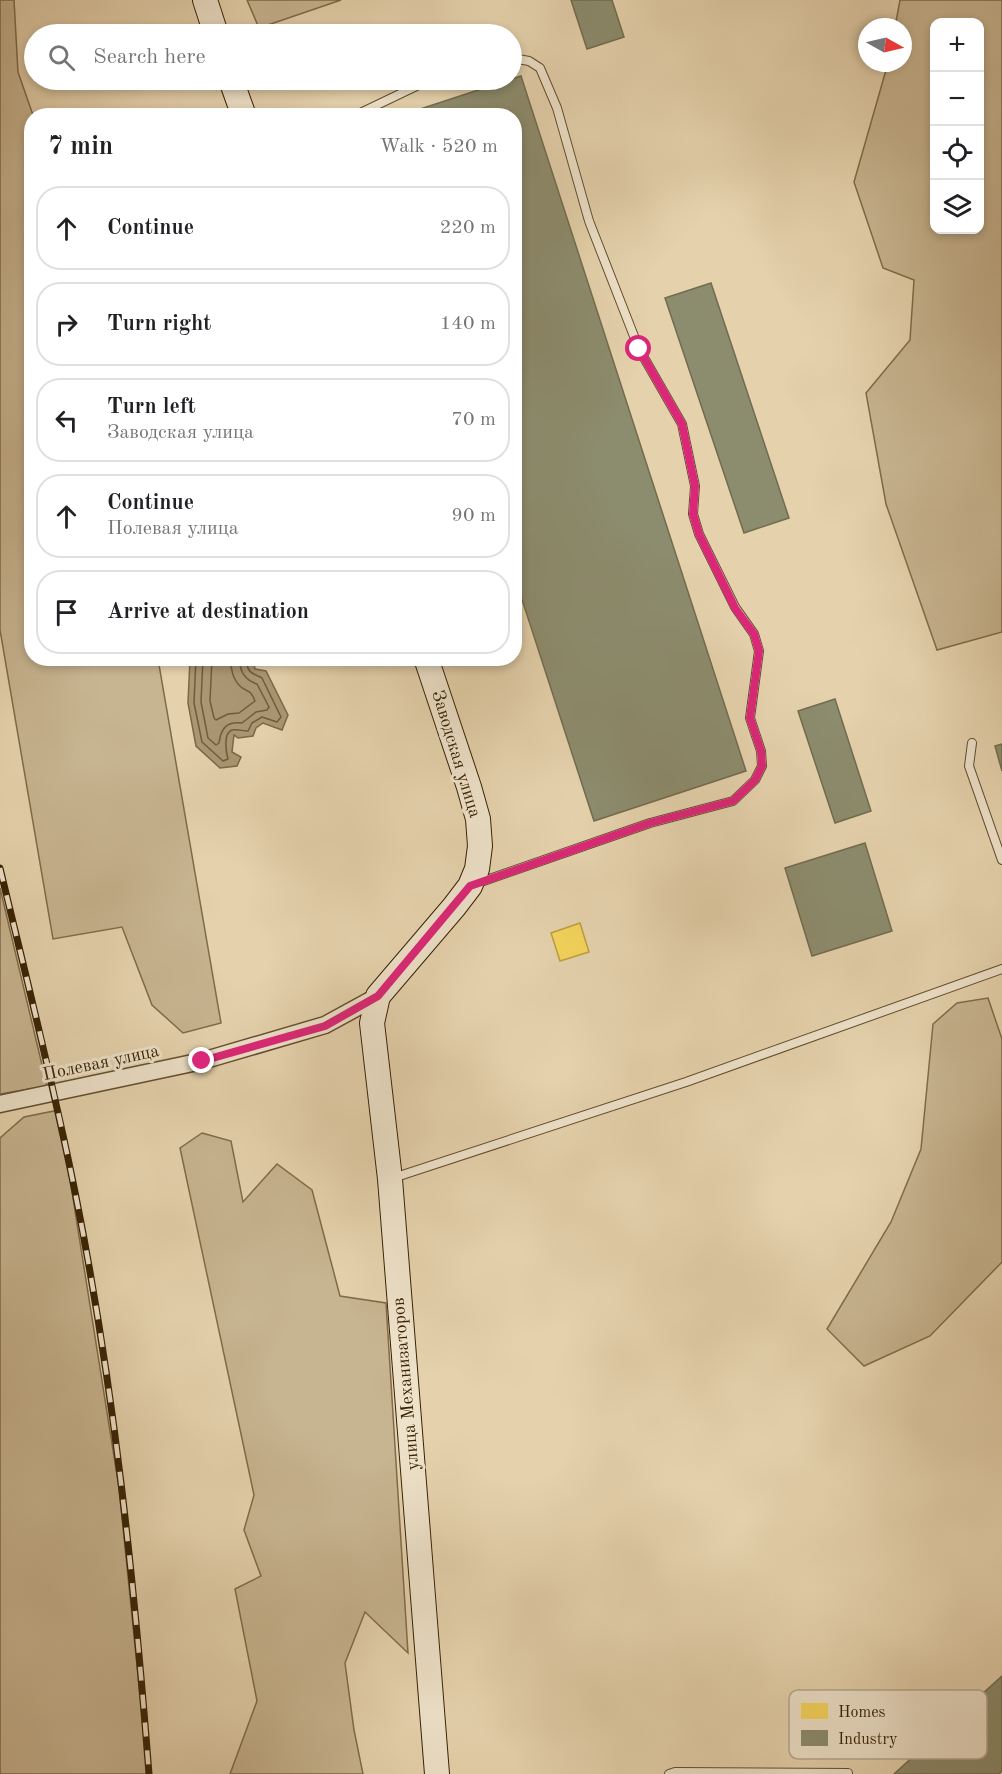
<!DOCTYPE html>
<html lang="en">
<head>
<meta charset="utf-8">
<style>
	body { margin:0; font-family:"Old Standard TT",serif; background:#f6f6f6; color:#202124 }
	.controls { position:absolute; right:18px; top:18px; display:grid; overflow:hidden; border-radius:12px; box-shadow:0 3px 9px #0003 }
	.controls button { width:54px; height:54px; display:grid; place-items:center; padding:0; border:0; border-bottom:2px solid #e0e0e0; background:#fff; color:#202124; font:30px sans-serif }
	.compass { position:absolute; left:858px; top:18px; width:54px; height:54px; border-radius:50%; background:#fff; box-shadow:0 3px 9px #0003; rotate:98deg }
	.stop { position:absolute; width:18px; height:18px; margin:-14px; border:4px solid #db2777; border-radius:50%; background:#fff }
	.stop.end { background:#db2777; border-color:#fff; box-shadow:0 2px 6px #0008 }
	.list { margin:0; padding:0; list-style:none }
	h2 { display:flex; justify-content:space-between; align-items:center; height:78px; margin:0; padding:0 24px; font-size:26px }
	h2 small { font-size:20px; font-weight:400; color:#757577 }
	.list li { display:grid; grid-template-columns:39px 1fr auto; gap:18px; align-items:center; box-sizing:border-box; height:84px; margin:0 12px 12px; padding:0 12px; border:2px solid #e0e0e0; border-radius:24px }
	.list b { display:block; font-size:22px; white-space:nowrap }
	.list p { margin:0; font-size:20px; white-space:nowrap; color:#757577 }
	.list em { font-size:20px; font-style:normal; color:#757577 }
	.icon { flex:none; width:33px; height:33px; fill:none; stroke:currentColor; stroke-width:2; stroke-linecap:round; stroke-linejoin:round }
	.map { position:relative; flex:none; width:1002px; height:1774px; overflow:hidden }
	.search { position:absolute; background:#fff; box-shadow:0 3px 9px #0003; left:24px; top:24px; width:498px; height:66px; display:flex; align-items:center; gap:15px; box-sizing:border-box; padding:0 21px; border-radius:33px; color:#757577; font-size:22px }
	.panel { position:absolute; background:#fff; box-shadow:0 3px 9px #0003; left:24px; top:108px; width:498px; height:558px; border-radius:24px }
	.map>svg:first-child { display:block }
	.green { fill:#c7b490; stroke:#7f6b4a; stroke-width:1.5; fill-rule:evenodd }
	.water { fill:#aa9673; stroke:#7c6846; stroke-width:1.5 }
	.homes { fill:#f6d55c; stroke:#bd9f41; stroke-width:1.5 }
	.industry { fill:#8c8c6e; stroke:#726c4e; stroke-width:1.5 }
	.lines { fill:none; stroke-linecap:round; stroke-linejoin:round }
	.shore { stroke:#705c3b; stroke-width:1.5 }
	.lane-casing { stroke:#624e2e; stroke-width:10 }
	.street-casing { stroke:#624e2e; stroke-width:19 }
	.secondary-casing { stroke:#372203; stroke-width:26 }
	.lane { stroke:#eee2ca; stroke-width:8 }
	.street { stroke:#eee2ca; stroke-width:16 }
	.secondary { stroke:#eee2ca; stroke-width:24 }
	.rail-casing { stroke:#372203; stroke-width:7 }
	.rail { stroke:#eee2ca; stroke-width:4.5; stroke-dasharray:14; stroke-linecap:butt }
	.route { stroke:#db2777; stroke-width:8 }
	.labels { text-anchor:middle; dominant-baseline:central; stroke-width:6; stroke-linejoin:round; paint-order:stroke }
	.street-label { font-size:18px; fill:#372203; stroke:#eee2ca }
	.key { fill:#eee2ca; stroke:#b7a88e; stroke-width:1.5 }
	.key-label { font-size:16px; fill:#372203 }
</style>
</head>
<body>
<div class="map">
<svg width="1002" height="1774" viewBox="0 0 1002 1774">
	<rect width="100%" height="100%" fill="#e5d2ad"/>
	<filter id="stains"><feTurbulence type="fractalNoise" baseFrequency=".00333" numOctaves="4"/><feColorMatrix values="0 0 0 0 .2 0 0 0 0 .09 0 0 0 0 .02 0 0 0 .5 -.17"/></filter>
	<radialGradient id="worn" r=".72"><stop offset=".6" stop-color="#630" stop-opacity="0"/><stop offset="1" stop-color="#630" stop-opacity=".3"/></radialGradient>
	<g class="green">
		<polygon points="0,0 14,0 18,72 33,115 32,116 32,658 158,659 221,1023 183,1033 152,1005 122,927 53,939 0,630"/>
		<polygon points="247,0 341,0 259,28"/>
		<path d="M900 0H1002V632L937 650 886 504 866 393 910 340 914 280 883 268 854 182 888 63H903V27H895ZM980 22V230H934V22Z"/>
		<polygon points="0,888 47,1086 0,1094"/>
		<polygon points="988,998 1002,1039 1002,1262 930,1336 864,1366 827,1329 891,1222 921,1149 933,1024 957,1003"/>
		<polygon points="59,1110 119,1488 148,1774 0,1774 0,1138 24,1117"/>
		<polygon points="202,1133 231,1141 243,1202 277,1164 312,1190 340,1296 386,1303 408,1653 365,1612 345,1663 354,1730 363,1774 230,1774 257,1701 235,1589 261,1576 244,1530 254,1495 180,1148"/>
	</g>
	<polygon class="water" points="190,659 253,659 255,669 266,671 288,715 282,730 263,723 256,728 253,736 238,738 234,735 232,752 241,757 237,766 220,768 196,746 188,703"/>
	<polygon class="homes" points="580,923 589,952 560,961 551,933"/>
	<g class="industry">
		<polygon points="571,0 612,0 624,37 587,49"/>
		<polygon points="521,76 746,771 594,821 514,575 514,116 399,116"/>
		<polygon points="711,283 789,518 744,533 665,298"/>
		<polygon points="835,699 871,811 835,823 798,711"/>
		<polygon points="1002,744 1002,771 995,746"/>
		<polygon points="865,843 892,931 812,956 785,868"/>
		<polygon points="1002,1676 1002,1771 999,1774 894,1774"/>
	</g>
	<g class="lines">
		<g class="shore">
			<path d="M196 658 194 703 202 742 223 761 228 759C226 752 223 733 232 730 237 729 243 731 248 731L252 723 262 717 277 722 281 717 262 678C252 673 246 673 247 658"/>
			<path d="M203 658 201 702 208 738 216 745 219 743C221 728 227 721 242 723L256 712 267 710 269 707 257 684C245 680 239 672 240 658"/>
			<path d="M212 658 210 701 214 718 216 720 228 714 239 713 255 701C251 690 249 693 241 687 233 680 230 668 231 658"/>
		</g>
		<g class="lane-casing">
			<g id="lane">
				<polyline points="354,116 429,80"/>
				<polyline points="972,743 969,766 1002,860"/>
				<polyline points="475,884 650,823 733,801 755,780 762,766 761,751 750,718 759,651 754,634 735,607 699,534 693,514 695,486 682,424 639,349 589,221 557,108 540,68 529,61 512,58"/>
				<polyline points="393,1178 686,1082 1002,969"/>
				<polyline points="669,1774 675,1772 848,1773"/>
			</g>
		</g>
		<g class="street-casing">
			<polyline id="street" points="0,1104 202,1061 325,1025 378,996"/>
		</g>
		<g class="secondary-casing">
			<g id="secondary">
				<polyline points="205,0 216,34"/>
				<polyline points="231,80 244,116"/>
				<polyline points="426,658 469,787 478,819 480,846 477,869 470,886 454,907 378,996 372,1023 390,1179 437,1774"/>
			</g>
		</g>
		<use href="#lane" class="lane"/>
		<use href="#street" class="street"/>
		<use href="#secondary" class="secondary"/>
		<g class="rail-casing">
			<path id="rail" d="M0 868C26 977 54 1086 76 1197 114 1387 134 1580 149 1774"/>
		</g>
		<use href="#rail" class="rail"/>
	</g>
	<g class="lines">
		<polyline class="route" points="202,1061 325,1026 378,996 470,886 650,823 733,801 755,780 762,766 761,751 750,718 759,651 754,634 735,608 699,534 693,514 695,486 682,424 639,349"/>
	</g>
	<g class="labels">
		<g class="street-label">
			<text transform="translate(456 754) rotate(73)">Заводская улица</text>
			<text transform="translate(101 1063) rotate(-12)">Полевая улица</text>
			<text transform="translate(406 1384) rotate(-95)">улица Механизаторов</text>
		</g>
	</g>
	<rect x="789" y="1690" width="198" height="69" rx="9" class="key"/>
	<rect x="801" y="1703" width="27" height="16" fill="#f6d55c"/>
	<rect x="801" y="1730" width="27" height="16" fill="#8c8c6e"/>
	<g class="key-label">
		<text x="838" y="1717">Homes</text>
		<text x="838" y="1744">Industry</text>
	</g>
	<rect width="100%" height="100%" filter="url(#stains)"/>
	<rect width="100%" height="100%" fill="url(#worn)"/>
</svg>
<div class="controls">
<button>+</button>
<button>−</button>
<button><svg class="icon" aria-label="locate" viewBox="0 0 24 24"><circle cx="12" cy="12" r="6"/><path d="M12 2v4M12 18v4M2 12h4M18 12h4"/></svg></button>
<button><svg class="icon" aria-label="layers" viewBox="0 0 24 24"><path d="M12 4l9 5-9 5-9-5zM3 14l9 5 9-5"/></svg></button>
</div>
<svg class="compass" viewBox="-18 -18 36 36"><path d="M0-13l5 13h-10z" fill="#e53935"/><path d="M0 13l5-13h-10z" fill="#757577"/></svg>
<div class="stop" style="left:639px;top:349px"></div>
<div class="stop end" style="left:202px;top:1061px"></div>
<div class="search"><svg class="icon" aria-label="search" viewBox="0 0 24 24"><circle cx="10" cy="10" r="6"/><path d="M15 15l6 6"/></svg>Search here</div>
<section class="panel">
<h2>7 min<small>Walk · 520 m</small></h2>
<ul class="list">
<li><svg class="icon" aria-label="ahead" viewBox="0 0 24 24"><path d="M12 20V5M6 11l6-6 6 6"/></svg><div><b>Continue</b></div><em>220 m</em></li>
<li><svg class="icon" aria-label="right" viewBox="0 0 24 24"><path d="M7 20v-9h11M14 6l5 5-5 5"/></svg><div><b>Turn right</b></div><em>140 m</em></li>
<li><svg class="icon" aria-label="left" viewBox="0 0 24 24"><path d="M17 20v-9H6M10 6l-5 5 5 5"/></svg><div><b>Turn left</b><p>Заводская улица</p></div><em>70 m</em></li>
<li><svg class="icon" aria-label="ahead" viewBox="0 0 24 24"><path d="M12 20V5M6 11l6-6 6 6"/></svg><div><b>Continue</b><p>Полевая улица</p></div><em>90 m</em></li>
<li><svg class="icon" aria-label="arrive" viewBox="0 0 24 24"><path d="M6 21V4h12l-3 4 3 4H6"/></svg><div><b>Arrive at destination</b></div></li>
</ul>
</section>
</div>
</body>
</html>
